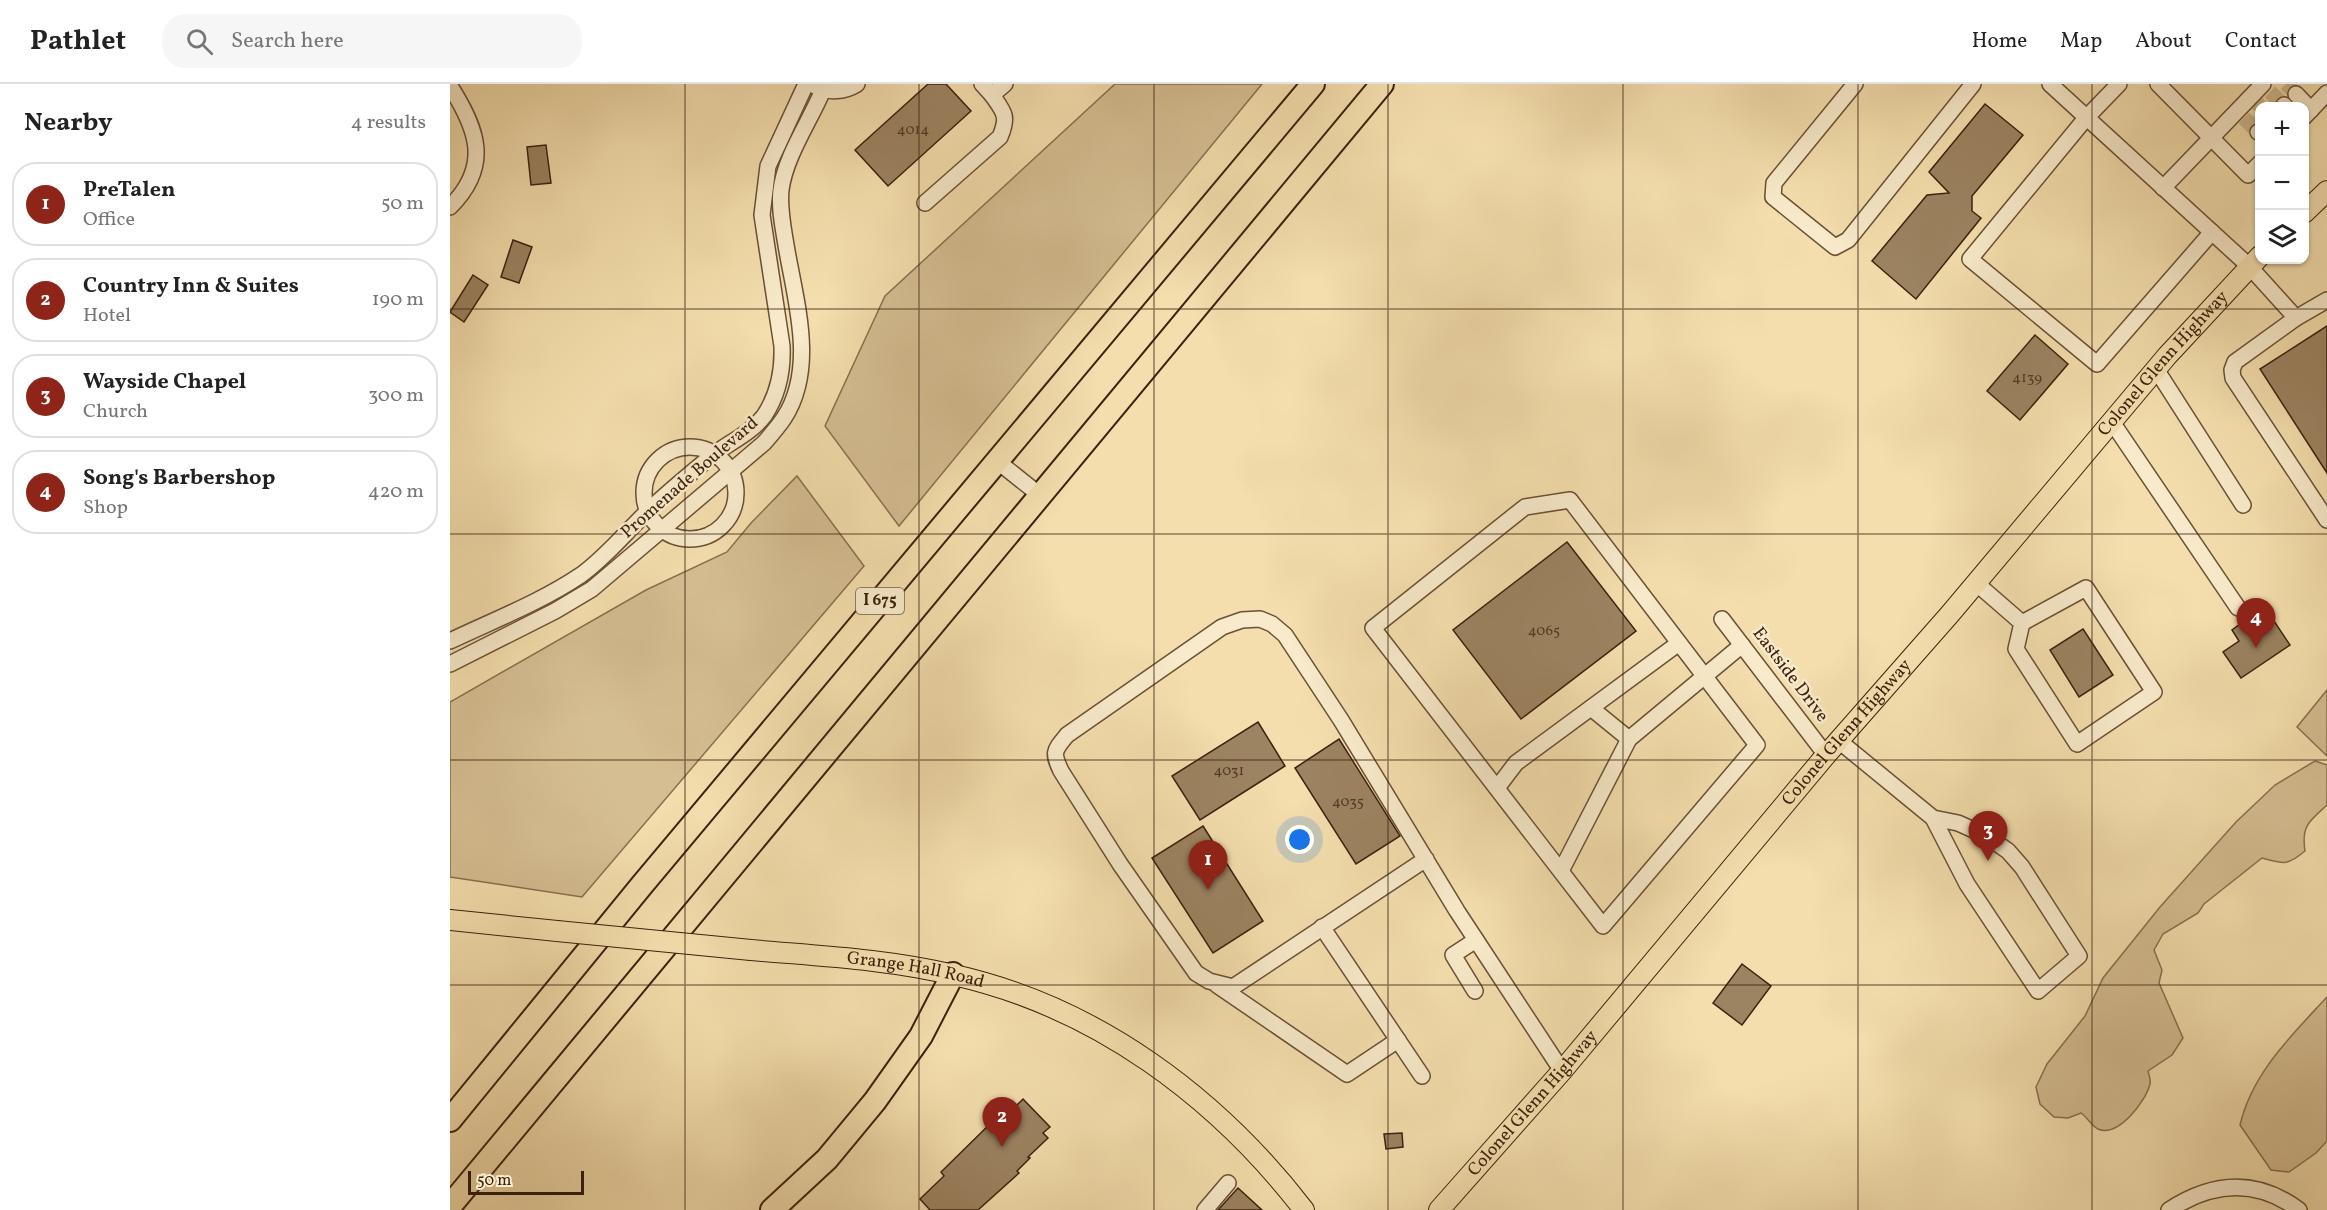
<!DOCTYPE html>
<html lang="en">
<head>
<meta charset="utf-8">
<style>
	body { margin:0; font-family:Vollkorn,serif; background:#f6f6f6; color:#222 }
	.controls { position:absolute; right:18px; top:18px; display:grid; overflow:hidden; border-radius:12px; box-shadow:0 2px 4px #0004 }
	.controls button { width:54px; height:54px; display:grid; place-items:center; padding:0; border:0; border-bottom:2px solid #e0e0e0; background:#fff; color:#222; font:30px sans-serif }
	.scale { position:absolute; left:18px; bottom:15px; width:116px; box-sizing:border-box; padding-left:6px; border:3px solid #3c210f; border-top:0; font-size:16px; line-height:21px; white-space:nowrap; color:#3c210f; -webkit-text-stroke:4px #f8eaca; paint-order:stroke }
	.you { position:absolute; left:850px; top:756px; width:21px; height:21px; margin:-15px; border:4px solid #fff; border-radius:50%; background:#1a73e8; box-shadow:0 0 0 9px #1a73e833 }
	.badge { display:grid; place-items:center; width:39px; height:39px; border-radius:50%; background:#8f2418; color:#fff; font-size:20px; font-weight:700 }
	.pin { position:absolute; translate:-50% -50px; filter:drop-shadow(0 2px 3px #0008) }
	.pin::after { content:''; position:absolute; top:32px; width:21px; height:18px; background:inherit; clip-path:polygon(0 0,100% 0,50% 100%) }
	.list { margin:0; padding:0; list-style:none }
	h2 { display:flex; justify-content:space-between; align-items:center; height:78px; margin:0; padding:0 24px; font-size:26px }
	h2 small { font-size:20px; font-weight:400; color:#767676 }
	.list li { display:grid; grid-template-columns:39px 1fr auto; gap:18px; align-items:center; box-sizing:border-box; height:84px; margin:0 12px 12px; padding:0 12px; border:2px solid #e0e0e0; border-radius:24px }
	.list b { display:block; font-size:22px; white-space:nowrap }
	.list p { margin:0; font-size:20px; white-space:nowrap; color:#767676 }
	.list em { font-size:20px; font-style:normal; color:#767676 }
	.icon { flex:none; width:33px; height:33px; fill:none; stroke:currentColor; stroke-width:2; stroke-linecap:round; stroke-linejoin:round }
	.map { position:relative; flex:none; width:1877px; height:1126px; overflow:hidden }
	header { display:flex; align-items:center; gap:36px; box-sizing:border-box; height:84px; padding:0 30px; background:#fff; border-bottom:2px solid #e0e0e0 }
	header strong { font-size:28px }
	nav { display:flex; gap:33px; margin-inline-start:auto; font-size:21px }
	.search { width:420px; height:54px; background:#f6f6f6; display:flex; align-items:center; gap:15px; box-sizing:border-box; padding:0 21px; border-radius:24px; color:#767676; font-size:22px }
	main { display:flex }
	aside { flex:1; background:#fff }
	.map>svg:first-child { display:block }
	.green { fill:#d5be92; stroke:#887050; stroke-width:1.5 }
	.building { fill:#9c8361; stroke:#3c210f; stroke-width:1.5 }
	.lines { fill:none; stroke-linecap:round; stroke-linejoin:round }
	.minor-tunnel { stroke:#cfb88d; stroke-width:15; stroke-dasharray:15 8; stroke-linecap:butt }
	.minor-casing { stroke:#6a5036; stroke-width:18 }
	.major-casing { stroke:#3c210f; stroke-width:22 }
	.highway-casing { stroke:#3c210f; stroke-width:26 }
	.minor { stroke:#f8eaca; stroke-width:15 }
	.major { stroke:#f4dead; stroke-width:20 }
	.highway { stroke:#f4dead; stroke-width:22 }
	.major-bridge-casing { stroke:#3c210f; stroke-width:22; stroke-linecap:butt }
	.major-bridge { stroke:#f4dead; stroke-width:20 }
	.grid { fill:none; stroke:#3c210f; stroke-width:1.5; stroke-opacity:0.55 }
	.labels { text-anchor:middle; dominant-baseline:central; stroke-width:5; stroke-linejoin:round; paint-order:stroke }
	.number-label { font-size:15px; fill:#543a24 }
	.shield { fill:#f8eaca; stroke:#745d47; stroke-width:1.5 }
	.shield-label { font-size:16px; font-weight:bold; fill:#3c210f }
	.street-label { font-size:18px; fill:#3c210f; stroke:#f8eaca }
</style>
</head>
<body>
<header>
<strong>Pathlet</strong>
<div class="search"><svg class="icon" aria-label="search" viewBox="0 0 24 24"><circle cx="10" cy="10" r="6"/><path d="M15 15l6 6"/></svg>Search here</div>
<nav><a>Home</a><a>Map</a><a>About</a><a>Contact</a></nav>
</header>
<main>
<aside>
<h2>Nearby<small>4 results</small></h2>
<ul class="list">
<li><span class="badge">1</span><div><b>PreTalen</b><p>Office</p></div><em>50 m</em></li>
<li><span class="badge">2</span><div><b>Country Inn &amp; Suites</b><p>Hotel</p></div><em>190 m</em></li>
<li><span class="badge">3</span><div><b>Wayside Chapel</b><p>Church</p></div><em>300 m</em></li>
<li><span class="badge">4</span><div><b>Song's Barbershop</b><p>Shop</p></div><em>420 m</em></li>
</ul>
</aside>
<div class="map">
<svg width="1877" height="1126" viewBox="0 0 1877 1126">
	<rect width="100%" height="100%" fill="#f4dead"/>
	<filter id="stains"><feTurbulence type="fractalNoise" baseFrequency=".00333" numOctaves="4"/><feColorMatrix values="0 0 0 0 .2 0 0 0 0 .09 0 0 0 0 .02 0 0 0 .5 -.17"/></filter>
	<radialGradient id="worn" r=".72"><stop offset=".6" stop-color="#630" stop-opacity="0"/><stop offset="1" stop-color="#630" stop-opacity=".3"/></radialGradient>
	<g class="green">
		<polygon points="665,0 812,0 449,442 375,342 435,212"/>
		<polygon points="347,392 414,482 132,813 0,793 0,618 196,506 277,468 301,439"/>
		<polygon points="1877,606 1877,672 1847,643"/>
		<path d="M1865 677 1877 681V721C1860 737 1851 741 1855 767 1837 782 1834 780 1812 774L1754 820 1748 829 1713 850 1704 866 1712 886 1709 899 1733 954 1722 971 1698 987C1699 991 1701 996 1700 1000 1696 1017 1668 1054 1648 1045 1642 1042 1637 1033 1631 1029L1618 1034 1604 1033 1590 1020 1586 1003 1597 980 1635 932 1653 894 1710 823 1786 738 1825 701Z"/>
		<path d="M1877 913V1057L1866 1069 1839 1088 1821 1086 1790 1041C1802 989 1842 951 1877 913Z"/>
	</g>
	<g class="building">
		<polygon points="478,0 496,0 521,27 438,102 405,66"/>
		<polygon points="1535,20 1573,51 1522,112 1522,127 1531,134 1466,215 1422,177 1477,111 1499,109 1479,88"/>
		<polygon points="96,61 101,99 81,101 77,63"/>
		<polygon points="63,156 82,163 69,199 51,193"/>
		<polygon points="23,191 38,201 14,238 0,228"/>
		<polygon points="1877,242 1877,389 1810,285"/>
		<polygon points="1585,251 1618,280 1570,336 1537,307"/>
		<polygon points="1117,458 1186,547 1071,635 1003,546"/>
		<polygon points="1797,535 1807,549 1824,537 1840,561 1791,594 1773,568 1789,557 1782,546"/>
		<polygon points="1633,545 1663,591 1629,613 1600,566"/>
		<polygon points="808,638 835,682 750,736 722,692"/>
		<polygon points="889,655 950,752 906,780 845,684"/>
		<polygon points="753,742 813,837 763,869 702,774"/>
		<polygon points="1292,880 1321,902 1292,941 1263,919"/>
		<polygon points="573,1015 600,1043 593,1049 598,1054 578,1073 580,1074 567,1087 569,1089 528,1126 480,1126 470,1115 494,1092 491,1088 544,1036 548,1040"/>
		<polygon points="952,1049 953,1063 936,1065 934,1050"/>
		<polygon points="788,1104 812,1126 768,1126"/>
	</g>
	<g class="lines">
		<g class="minor-tunnel">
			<polyline points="1836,0 1846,10"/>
			<polyline points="1820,8 1834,21"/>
			<polyline points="1807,19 1810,22"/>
			<polyline points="1794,34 1808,48"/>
		</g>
		<g class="minor-casing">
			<g id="minor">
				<polyline points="532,0 542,11 555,0"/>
				<polyline points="1405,0 1324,99 1323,113 1385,163 1398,156 1523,0"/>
				<polyline points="1600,0 1799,182 1846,234"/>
				<polyline points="1669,0 1636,34 1520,175 1647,280 1762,148"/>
				<polyline points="1708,0 1798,91 1810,79"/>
				<path d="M0 2C28 46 41 82 0 123"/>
				<path d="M365 2C379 9 394 8 407 0"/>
				<polyline points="1846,10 1861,26"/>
				<polyline points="1834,21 1835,22"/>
				<polyline points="1854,33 1877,9"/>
				<polyline points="1808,48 1810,49"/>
				<polyline points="1713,104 1813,0"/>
				<path d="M475 119 550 53C559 32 554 28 542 11"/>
				<polyline points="1877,216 1846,234 1785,278 1782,286 1783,294 1877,436"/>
				<polyline points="1706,285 1793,421"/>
				<polyline points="1662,338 1788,524"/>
				<circle cx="240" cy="409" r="46"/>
				<polyline points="547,377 591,412"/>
				<polygon points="1120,416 1307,661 1153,842 923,544 1075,423"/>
				<polyline points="1526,499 1572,539 1636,504 1704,608 1627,660 1566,565 1572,539"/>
				<polyline points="1272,535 1376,671"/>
				<path d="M0 557C44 536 91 518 131 491 156 473 175 449 197 428 218 408 241 389 263 371 280 358 301 349 314 332 328 311 333 287 332 262L312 131 318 82 356 0"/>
				<path d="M0 580 105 527 142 505 314 359C321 351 328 343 334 334 367 283 345 216 336 161 333 143 329 124 331 106 335 73 360 37 373 6"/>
				<polyline points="1141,624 1179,655"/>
				<polyline points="1389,657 1483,734 1517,800 1588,907 1629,872 1572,783 1558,767 1535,751 1508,739 1483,734"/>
				<polyline points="1047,704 1066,679 1229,559"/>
				<path d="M976 775 783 903 759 897 746 889 670 780 611 687C602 668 604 667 617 651L772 543 792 536 810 535 822 540 835 551 891 636 1007 827 1112 987"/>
				<polyline points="1111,787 1179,655 1292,561"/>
				<polyline points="872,843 972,992"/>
				<polyline points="767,901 897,990 948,956"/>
				<polyline points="1025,907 1003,871 1026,856"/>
				<polyline points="755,1126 778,1099"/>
				<path d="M1719 1126C1762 1098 1806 1094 1849 1126"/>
			</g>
		</g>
		<g class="major-casing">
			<g id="major">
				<polyline points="1854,129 1877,107"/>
				<polyline points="0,836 107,847"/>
				<path id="s1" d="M301 866C369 872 437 875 504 891 646 923 766 1012 854 1126"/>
				<path id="s2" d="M989 1126 1112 987 1376 671 1500 530 1717 272 1810 172"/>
			</g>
		</g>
		<g class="highway-casing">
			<g id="highway">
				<polyline points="0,1036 192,801 863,0"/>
				<polyline points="0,1122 932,0"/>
				<polyline points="322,1126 377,1075 425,1017 471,952 503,890"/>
			</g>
		</g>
		<use href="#minor" class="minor"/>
		<use href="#major" class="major"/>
		<use href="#highway" class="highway"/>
		<g class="major-bridge-casing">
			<polyline id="major-bridge" points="107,847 301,866"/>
		</g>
		<use href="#major-bridge" class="major-bridge"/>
	</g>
	<path class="grid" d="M235 0V1126M469 0V1126M704 0V1126M938 0V1126M1173 0V1126M1408 0V1126M1642 0V1126M0 225H1877M0 450H1877M0 676H1877M0 901H1877"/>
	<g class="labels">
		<g class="number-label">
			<text x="463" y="46">4014</text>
			<text x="1577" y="294">4139</text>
			<text x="1094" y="547">4065</text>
			<text x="779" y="687">4031</text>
			<text x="898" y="718">4035</text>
		</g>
		<rect class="shield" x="406" y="504" width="48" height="26" rx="4.5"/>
		<g class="shield-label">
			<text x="430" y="517">I 675</text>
		</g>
		<g class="street-label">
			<text stroke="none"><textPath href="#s2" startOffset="1114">Colonel Glenn Highway</textPath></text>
			<text transform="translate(240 394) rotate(-41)">Promenade Boulevard</text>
			<text transform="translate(1340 591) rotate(53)">Eastside Drive</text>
			<text stroke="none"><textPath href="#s2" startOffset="628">Colonel Glenn Highway</textPath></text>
			<text stroke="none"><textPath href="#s1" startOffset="166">Grange Hall Road</textPath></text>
			<text stroke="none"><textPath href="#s2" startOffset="142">Colonel Glenn Highway</textPath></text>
		</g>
	</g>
	<rect width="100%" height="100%" filter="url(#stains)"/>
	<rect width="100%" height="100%" fill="url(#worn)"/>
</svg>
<div class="controls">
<button>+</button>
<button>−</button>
<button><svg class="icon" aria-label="layers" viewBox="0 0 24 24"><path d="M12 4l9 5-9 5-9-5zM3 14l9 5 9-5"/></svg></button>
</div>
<div class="scale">50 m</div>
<div class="you"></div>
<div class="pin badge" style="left:758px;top:806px">1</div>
<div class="pin badge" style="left:552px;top:1063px">2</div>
<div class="pin badge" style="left:1538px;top:777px">3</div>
<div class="pin badge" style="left:1806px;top:564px">4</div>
</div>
</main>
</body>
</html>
